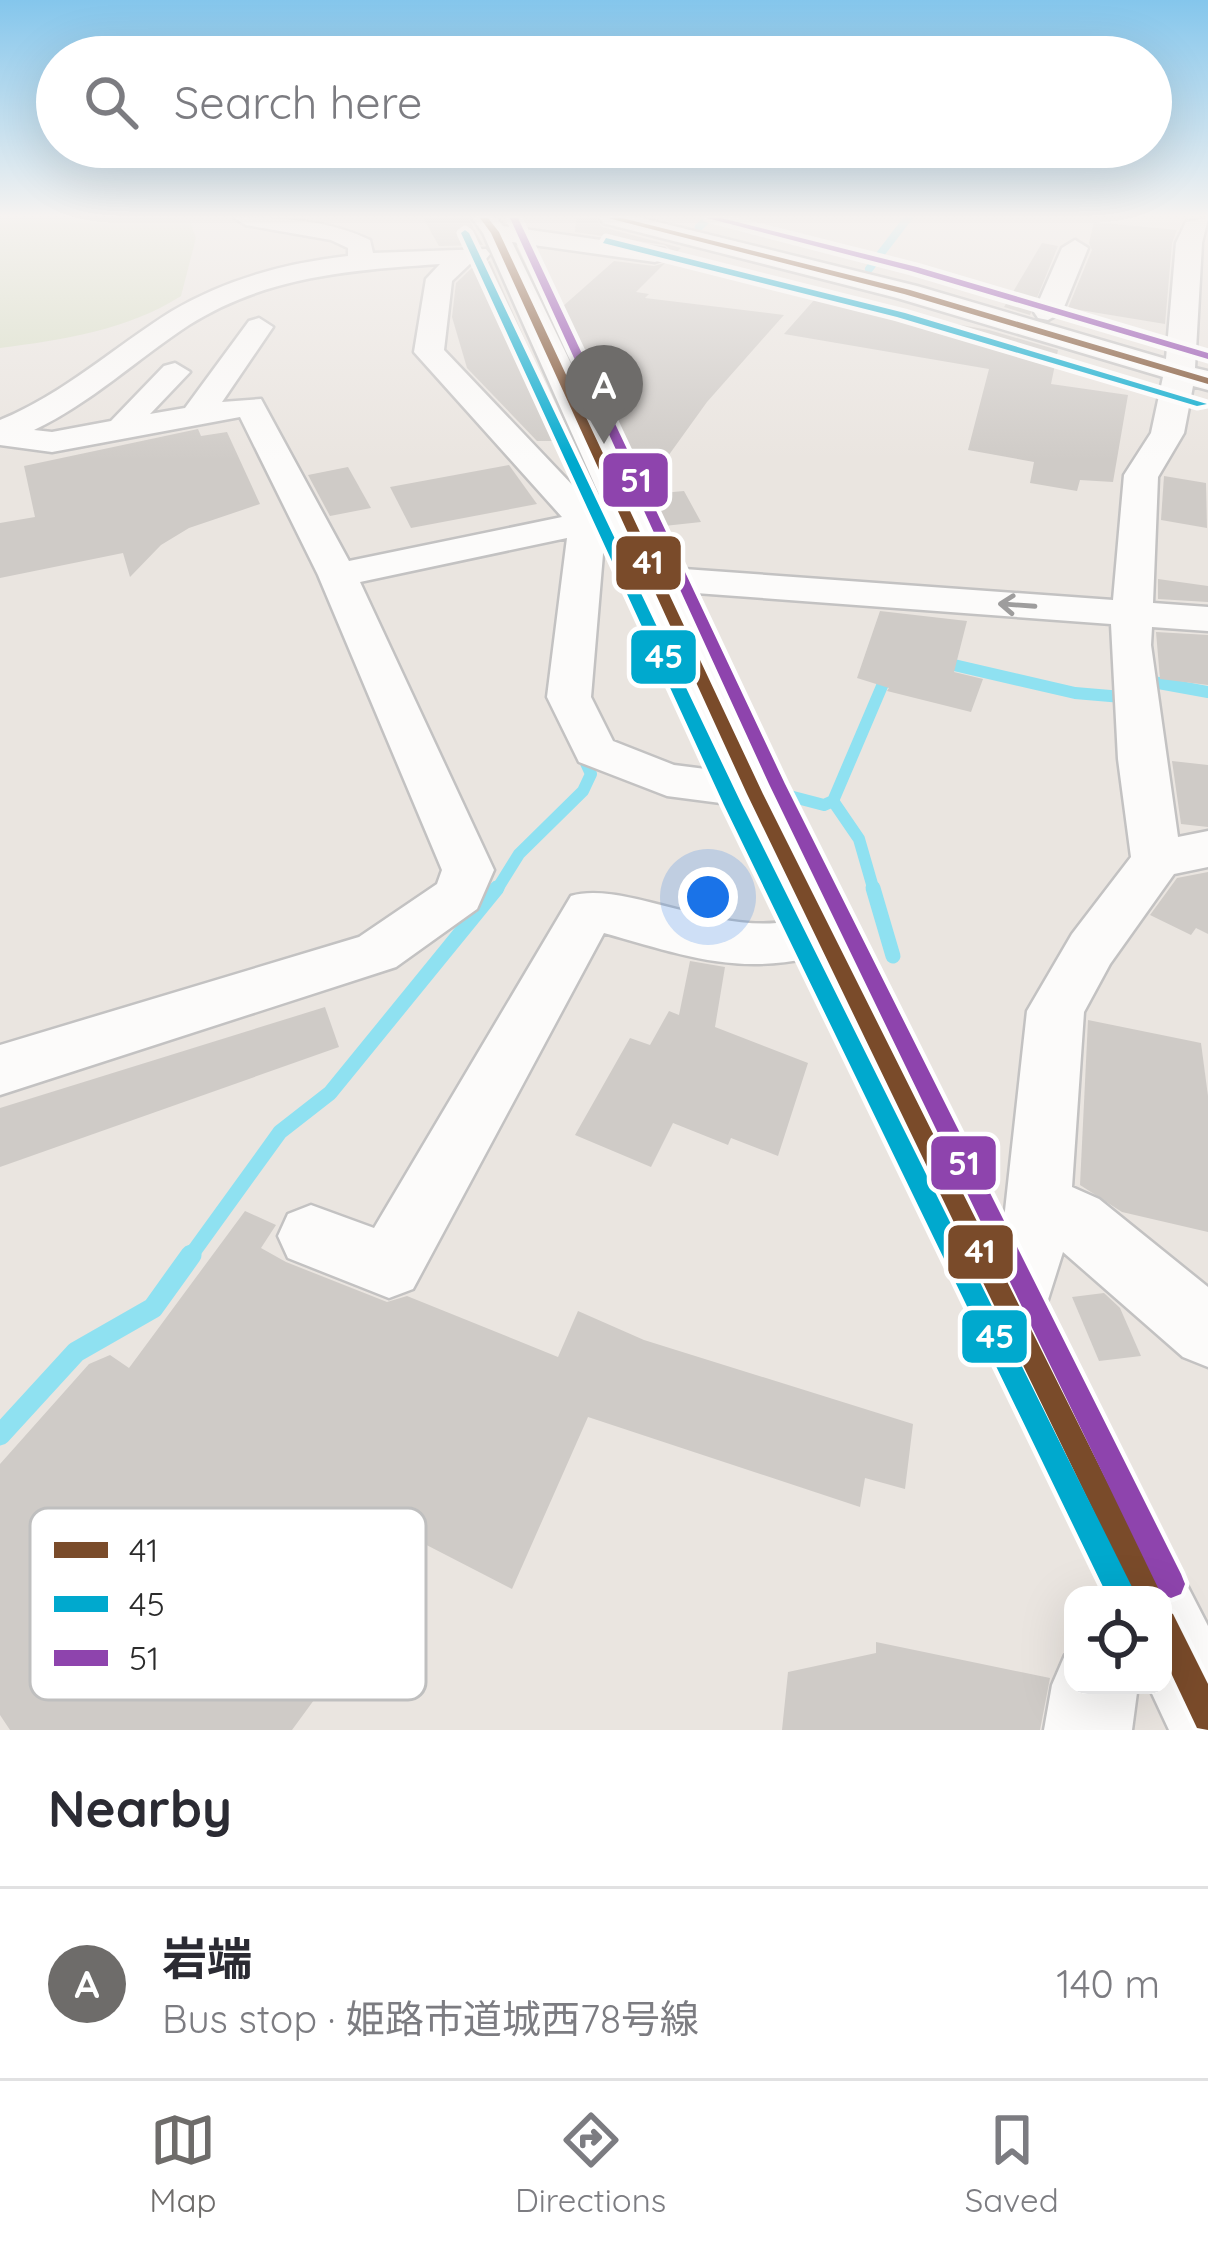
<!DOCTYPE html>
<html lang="en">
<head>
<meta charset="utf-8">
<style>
	body { margin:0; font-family:Quicksand,"Noto Sans JP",sans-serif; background:#f2f2f3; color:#2b2b33 }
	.controls { position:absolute; right:36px; bottom:36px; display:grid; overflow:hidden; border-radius:24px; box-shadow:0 12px 48px #0002 }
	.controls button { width:108px; height:108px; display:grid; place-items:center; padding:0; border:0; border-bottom:3px solid #e1e1e2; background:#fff; color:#2b2b33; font:60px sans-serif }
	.you { position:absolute; left:708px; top:897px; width:42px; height:42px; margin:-30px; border:9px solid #fff; border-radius:50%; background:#1a73e8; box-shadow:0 0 0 18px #1a73e833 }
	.badge { display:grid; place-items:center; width:78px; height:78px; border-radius:50%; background:#6e6c6a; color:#fff; font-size:39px; font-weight:700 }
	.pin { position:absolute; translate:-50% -99px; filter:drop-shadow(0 3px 6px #0008) }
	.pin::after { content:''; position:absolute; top:63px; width:42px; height:36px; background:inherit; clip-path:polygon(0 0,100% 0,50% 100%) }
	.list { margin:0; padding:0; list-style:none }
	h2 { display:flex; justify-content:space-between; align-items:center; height:156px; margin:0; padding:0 48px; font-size:51px }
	h2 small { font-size:39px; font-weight:400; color:#7c7c81 }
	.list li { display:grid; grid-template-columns:78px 1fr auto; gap:36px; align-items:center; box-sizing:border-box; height:192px; padding:0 48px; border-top:3px solid #e1e1e2 }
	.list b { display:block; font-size:45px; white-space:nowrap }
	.list p { margin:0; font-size:39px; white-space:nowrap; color:#7c7c81 }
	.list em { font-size:39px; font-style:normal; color:#7c7c81 }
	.icon { flex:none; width:66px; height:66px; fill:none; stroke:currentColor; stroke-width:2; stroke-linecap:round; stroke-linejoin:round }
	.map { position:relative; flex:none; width:1208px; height:1730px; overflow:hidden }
	.search { position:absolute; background:#fff; box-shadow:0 12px 48px #0002; left:36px; right:36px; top:36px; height:132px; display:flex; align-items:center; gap:30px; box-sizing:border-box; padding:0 42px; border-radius:66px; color:#7c7c81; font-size:45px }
	.sheet { height:348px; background:#fff }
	nav { display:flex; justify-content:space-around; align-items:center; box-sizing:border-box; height:168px; border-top:3px solid #e1e1e2; background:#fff; font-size:33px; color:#7c7c81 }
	nav a { display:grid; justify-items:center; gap:6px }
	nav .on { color:#6e6c6a }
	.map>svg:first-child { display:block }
	.cemetery { fill:#d8dec7 }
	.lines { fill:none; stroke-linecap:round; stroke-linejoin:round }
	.stream-far3 { stroke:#8fe1f1; stroke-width:8 }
	.stream-far2 { stroke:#8fe1f1; stroke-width:12 }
	.stream-far1 { stroke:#8fe1f1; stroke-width:15 }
	.stream { stroke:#8fe1f1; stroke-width:21 }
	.building { fill:#cfcbc7 }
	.minor-casing { stroke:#c3c2c2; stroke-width:5 }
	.minor { fill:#fcfbfa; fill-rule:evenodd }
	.bus-1-casing { stroke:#fff; stroke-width:9 }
	.bus-2-casing { stroke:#fff; stroke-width:9 }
	.bus-3-casing { stroke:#fff; stroke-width:9 }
	.bus-1 { fill:#7a4b2a; fill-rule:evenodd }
	.bus-2 { fill:#00a9ce; fill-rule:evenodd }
	.bus-3 { fill:#8e44ad; fill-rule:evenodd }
	.oneway { stroke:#9e9d9d }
	.key { fill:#fff; stroke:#bfbfbf; stroke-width:3 }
	.key-label { font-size:33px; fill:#2b2b2b }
	.line-badge { stroke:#fff; stroke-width:4.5 }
	.badge-label { font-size:33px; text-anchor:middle; font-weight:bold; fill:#fff }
</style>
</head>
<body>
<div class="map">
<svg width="1208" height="1730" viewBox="0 0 1208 1730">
	<rect width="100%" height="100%" fill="#eae5e0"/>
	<path class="cemetery" d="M0 218H171L190 222 196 238 181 296C128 330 62 340 0 348Z"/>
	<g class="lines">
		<g class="stream-far3">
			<polyline points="699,227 709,218"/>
			<polyline points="869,269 908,218"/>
		</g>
		<g class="stream-far2">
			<polyline points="941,662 1075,693 1122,697 1122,688"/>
			<polyline points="1142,680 1208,692"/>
			<polyline points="778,793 824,805 833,801 888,672"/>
			<polyline points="833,801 859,839 874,891"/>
			<polyline points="496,891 519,854 583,791 591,774 580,750"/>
		</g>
		<g class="stream-far1">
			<polyline points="873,888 893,956"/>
			<polyline points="189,1258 280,1132 330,1093 497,888"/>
		</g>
		<polyline class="stream" points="0,1435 76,1352 153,1308 191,1255"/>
	</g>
	<g class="building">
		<polygon points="423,218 468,218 483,245 439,246"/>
		<polygon points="576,218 596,218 602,227 681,248 670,258 672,251 665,245 575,232"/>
		<polygon points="1094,222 1177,230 1172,243 1165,324 1068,308 1092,250 1089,243"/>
		<polygon points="1042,243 1058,246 1030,315 1004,307"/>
		<polygon points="490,261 570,441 537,441 467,368 452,317 456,283 474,266"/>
		<polygon points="614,261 654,266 665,263 636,292 649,294 645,298 784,315 707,402 640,495 684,491 701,522 655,527 621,457 626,451 617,449 553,315"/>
		<polygon points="815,299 989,330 1058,350 1051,384 1128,395 1113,482 1080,480 1077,491 1030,483 1034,462 968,450 989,369 784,334"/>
		<polygon points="198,429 201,436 227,432 260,504 189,528 161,545 130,577 123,553 0,578 0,523 35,517 24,466"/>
		<polygon points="509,465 537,504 411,528 390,487"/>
		<polygon points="348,467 371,508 330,516 308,475"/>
		<polygon points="1164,476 1206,483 1207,528 1161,520"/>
		<polygon points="1158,579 1208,586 1208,602 1158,599"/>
		<polygon points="880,611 967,621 954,672 983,679 971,712 887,691 889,688 857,678"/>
		<polygon points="1156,632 1208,635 1208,685 1160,679"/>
		<polygon points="1172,761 1208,765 1208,827 1181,824"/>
		<polygon points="1208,872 1208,934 1196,928 1191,935 1150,915 1177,878"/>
		<polygon points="690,961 725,967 715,1027 808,1063 778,1156 731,1138 728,1145 673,1123 651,1167 575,1135 630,1038 650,1045 669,1011 679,1015"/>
		<polygon points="325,1007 339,1047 0,1167 0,1108"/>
		<polygon points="1088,1020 1201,1043 1208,1096 1208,1232 1122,1212 1080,1185"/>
		<polygon points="245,1211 276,1225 261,1248 286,1262 387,1302 407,1296 558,1357 578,1311 644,1340 913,1424 905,1489 865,1478 860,1507 588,1417 512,1589 378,1520 347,1578 385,1603 292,1730 10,1730 0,1715 0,1464 89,1364 110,1355 129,1368"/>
		<polygon points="1104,1293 1120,1308 1141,1356 1099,1361 1072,1297"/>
		<polygon points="876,1642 1050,1678 1040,1730 782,1730 788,1672 876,1653"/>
	</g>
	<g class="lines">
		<g class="minor-casing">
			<g id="minor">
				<path d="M234 218C281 218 326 219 370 240L373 253 486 249 490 254 486 259 472 262 452 281 444 350 596 510 605 508 483 233 472 218H497L503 226 664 249 668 254 664 259 655 262 512 242 670 568 1113 600 1124 475 1151 433 1163 377 897 298 603 223 600 218H641L917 286 1166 359 1176 243 1186 222 1208 218 1202 243 1195 368 1208 371V390L1193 386 1184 433 1158 477 1153 603 1208 607V631L1152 627 1151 645 1178 837 1208 831V867L1174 874 1110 964 1084 1012 1072 1187 1099 1199 1208 1287V1367L1183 1357 1063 1252 1045 1309 1208 1626V1730H1169L1148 1685H1163V1595H1107L808 958C733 975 676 953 604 933L413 1289 389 1298 288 1258 278 1236 288 1214 311 1205 374 1228 571 896C623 880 718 936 790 921L736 805 667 796 579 762 547 697 567 538 360 582 494 870 477 909 396 967 0 1095V1045L359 937 437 884 442 870 318 575 240 417 52 452 0 445V420C64 394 114 347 172 311 226 279 286 263 348 256V248L331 240 246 225ZM440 264 426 279 414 352 562 517 349 561 261 399 222 402 273 327 259 318 249 321 185 408 150 414 190 372 175 363 164 366 111 421 52 432 34 430C91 403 137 359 189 325 266 276 352 270 440 264ZM613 528 721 771 674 765 613 741 591 697 605 530ZM682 592 1111 624 1118 759 1131 857 1072 934 1027 1011 1003 1229 779 794Z"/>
				<polygon points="1075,240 1088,248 1062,312 1048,320 1038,318 1034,312 1062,248"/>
				<polygon points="1073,1652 1073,1685 1138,1685 1132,1730 1044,1730 1052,1685 1065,1655"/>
			</g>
		</g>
		<use href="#minor" class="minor"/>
		<g class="bus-1-casing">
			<g id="bus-1">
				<polygon points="480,218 488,218 499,232 763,794 1159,1585 1163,1595 1163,1596 1134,1595 747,794 491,233"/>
				<polygon points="608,218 622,218 910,290 1208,378 1208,384 904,294"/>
				<polygon points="1163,1609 1173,1614 1208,1684 1208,1730 1197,1728 1163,1656"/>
			</g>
		</g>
		<g class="bus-2-casing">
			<g id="bus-2">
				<polygon points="465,230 469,233 742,805 1136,1595 1107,1595 724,805 461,233"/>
				<polygon points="606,238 905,313 1207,404 1197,406 897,317 603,243"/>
			</g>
		</g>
		<g class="bus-3-casing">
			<g id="bus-3">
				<polygon points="510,218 518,218 785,784 1181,1574 1185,1584 1181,1594 1171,1598 1161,1594 769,784"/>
				<polygon points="707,218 721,218 917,267 1208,353 1208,359 911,271"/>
			</g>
		</g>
		<use href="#bus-1" class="bus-1"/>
		<use href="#bus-2" class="bus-2"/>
		<use href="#bus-3" class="bus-3"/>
	</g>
	<defs><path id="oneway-shaft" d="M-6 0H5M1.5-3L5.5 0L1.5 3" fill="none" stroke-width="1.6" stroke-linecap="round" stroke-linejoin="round" transform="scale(3)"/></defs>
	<use class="oneway" href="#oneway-shaft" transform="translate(1017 605) rotate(-176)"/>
	<linearGradient id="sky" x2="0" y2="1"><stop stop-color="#84c6ec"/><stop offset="0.47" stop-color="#f6f3f1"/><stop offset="1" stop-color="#f6f3f1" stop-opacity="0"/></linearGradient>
	<rect width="1208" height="460" fill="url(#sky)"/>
	<rect x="30" y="1508" width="396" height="192" rx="18" class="key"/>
	<rect x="54" y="1542" width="54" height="16" fill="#7a4b2a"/>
	<rect x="54" y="1596" width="54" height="16" fill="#00a9ce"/>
	<rect x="54" y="1650" width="54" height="16" fill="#8e44ad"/>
	<g class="key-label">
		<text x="129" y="1562">41</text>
		<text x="129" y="1616">45</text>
		<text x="129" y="1670">51</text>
	</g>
	<g class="line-badge">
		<rect x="601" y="451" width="69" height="58" rx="12" fill="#8e44ad"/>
		<rect x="614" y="534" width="69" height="58" rx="12" fill="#7a4b2a"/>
		<rect x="629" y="628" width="69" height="58" rx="12" fill="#00a9ce"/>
		<rect x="929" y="1134" width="69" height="58" rx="12" fill="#8e44ad"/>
		<rect x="946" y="1223" width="69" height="58" rx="12" fill="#7a4b2a"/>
		<rect x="960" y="1308" width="69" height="57" rx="12" fill="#00a9ce"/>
	</g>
	<g class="badge-label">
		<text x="636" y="492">51</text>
		<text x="648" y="574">41</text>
		<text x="664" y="668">45</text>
		<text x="964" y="1175">51</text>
		<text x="980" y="1263">41</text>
		<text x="995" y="1348">45</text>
	</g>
</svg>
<div class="controls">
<button><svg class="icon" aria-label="locate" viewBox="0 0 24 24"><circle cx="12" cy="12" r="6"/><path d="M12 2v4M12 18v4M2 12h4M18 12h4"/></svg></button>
</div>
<div class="you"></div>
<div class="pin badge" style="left:604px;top:444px">A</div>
<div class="search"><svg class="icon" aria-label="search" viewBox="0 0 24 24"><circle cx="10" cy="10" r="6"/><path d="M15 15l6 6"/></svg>Search here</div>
</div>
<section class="sheet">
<h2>Nearby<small></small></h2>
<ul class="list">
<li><span class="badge">A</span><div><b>岩端</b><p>Bus stop · 姫路市道城西78号線</p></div><em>140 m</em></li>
</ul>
</section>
<nav>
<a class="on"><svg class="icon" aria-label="map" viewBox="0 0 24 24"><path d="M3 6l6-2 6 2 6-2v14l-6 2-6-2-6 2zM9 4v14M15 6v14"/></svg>Map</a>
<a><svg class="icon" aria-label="directions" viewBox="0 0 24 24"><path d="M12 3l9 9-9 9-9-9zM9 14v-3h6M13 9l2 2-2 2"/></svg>Directions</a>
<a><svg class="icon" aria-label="saved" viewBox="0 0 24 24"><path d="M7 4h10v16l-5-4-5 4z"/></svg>Saved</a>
</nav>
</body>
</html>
